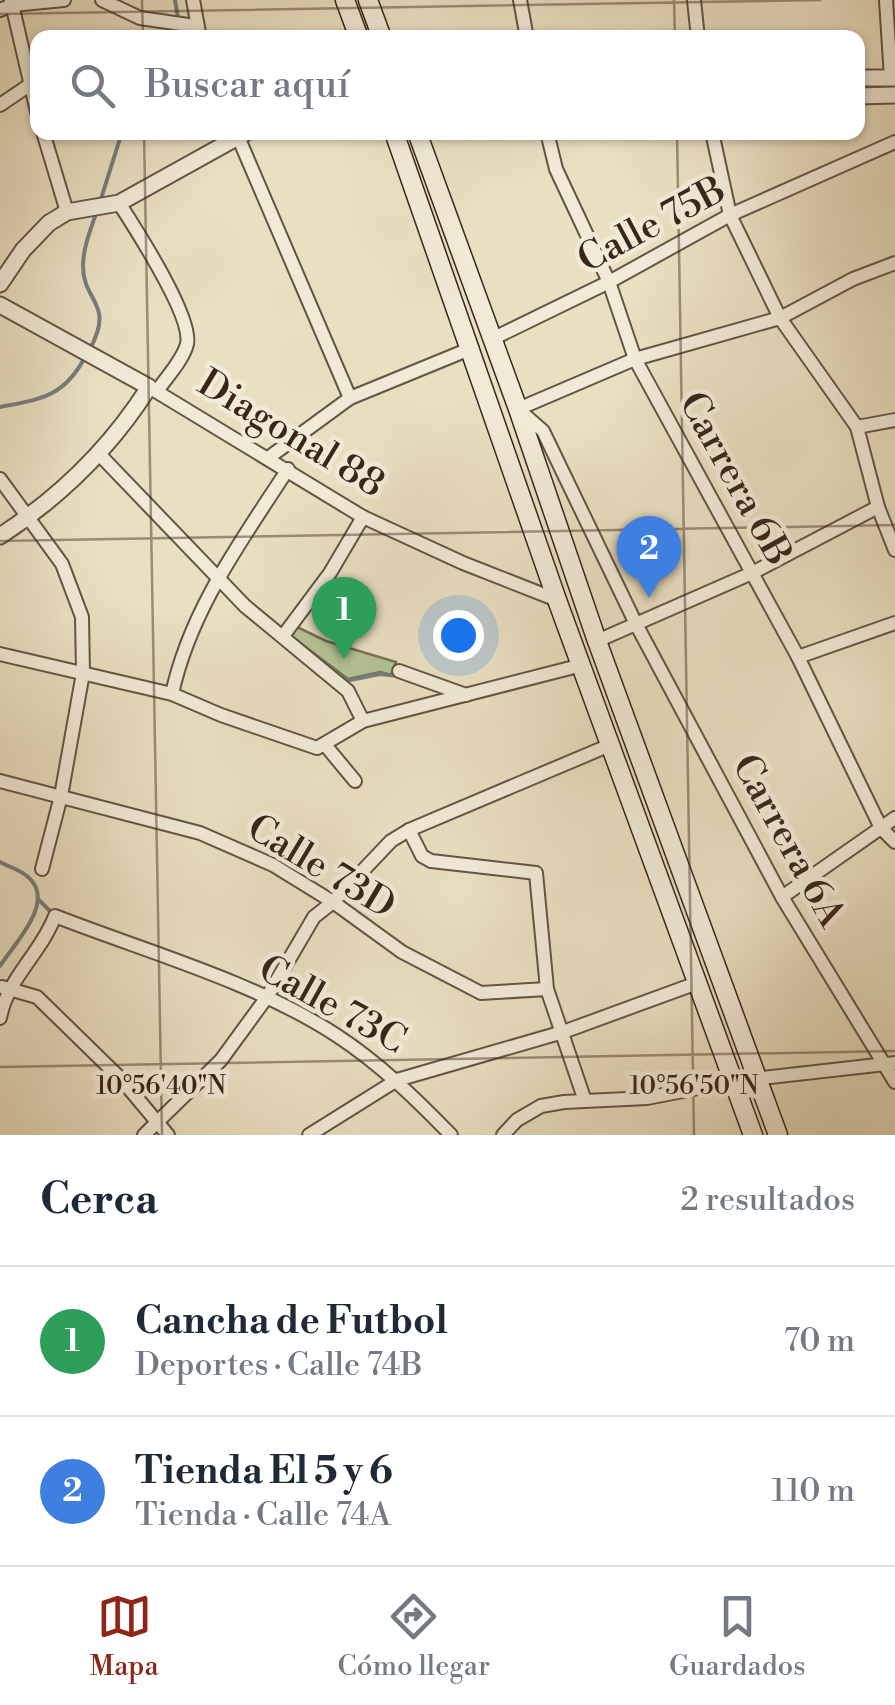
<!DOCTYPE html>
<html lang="es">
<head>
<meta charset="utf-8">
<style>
	body { margin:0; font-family:"Libre Bodoni",serif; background:#f2f2f3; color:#1f2937 }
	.you { position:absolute; left:458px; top:635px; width:35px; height:35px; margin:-25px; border:8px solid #fff; border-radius:50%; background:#1a73e8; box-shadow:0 0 0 15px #1a73e833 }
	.badge { display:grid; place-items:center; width:65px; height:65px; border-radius:50%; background:#8f2418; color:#fff; font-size:32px; font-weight:700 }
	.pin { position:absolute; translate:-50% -82px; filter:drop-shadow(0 2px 5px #0008) }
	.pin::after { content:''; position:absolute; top:52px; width:35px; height:30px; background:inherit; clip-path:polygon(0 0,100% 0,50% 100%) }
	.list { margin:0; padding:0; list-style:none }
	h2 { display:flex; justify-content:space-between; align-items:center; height:130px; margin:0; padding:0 40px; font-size:42px }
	h2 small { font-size:32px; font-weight:400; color:#747a83 }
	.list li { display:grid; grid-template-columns:65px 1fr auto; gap:30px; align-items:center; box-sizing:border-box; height:150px; padding:0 40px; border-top:2px solid #e0e1e3 }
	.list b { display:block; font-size:38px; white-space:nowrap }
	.list p { margin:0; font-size:32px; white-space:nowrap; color:#747a83 }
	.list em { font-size:32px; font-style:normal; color:#747a83 }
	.icon { flex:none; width:55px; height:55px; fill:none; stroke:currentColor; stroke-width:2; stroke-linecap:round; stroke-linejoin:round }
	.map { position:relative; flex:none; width:895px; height:1135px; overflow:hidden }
	.search { position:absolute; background:#fff; box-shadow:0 2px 8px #0004; left:30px; right:30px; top:30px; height:110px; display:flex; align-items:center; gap:25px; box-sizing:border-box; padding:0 35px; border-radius:20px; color:#747a83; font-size:38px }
	.sheet { height:430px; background:#fff }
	nav { display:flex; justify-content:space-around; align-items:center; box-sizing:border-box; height:140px; border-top:2px solid #e0e1e3; background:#fff; font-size:28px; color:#747a83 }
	nav a { display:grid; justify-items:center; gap:5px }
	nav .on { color:#8f2418 }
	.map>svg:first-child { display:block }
	.green { fill:#b4c294; stroke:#767456; stroke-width:2.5 }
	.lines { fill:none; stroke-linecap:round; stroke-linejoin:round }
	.stream { stroke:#767e7d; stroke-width:4 }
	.minor-casing { stroke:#655443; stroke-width:16 }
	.tertiary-casing { stroke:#655443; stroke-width:19 }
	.secondary-casing { stroke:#392619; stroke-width:21 }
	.minor { stroke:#f1ead7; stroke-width:12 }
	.tertiary { stroke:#f1ead7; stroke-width:15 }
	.secondary { stroke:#f1ead7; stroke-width:18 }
	.ticks { fill:none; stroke:#392619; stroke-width:2.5; stroke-opacity:0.45 }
	.labels { text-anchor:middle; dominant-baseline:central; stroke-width:9; stroke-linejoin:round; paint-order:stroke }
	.street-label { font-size:38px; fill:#392619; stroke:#f1ead7 }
	.ticks-label { font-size:25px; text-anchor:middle; fill:#392619; stroke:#f1ead7; stroke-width:9; stroke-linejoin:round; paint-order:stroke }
</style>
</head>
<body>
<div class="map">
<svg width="895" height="1135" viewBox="0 0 895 1135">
	<rect width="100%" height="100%" fill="#e9dfc1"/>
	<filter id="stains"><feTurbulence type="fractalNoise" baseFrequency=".002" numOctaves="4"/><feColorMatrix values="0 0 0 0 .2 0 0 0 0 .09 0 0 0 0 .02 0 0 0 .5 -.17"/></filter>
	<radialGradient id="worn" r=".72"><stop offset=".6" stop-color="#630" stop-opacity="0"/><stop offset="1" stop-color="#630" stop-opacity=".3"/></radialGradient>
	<polygon class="green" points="297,627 326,641 396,662 391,675 380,672 348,679 291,636"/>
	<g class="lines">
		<g class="stream">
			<polyline points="175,0 178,18"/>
			<polyline points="100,202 122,132"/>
			<path d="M90 349C115 302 83 303 83 266 83 248 91 228 97 211"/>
			<path d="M0 407C41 399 64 397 85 357"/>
			<polyline points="340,682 380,674 399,676"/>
			<path d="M0 862C9 867 21 870 28 877 57 901 14 944 0 966"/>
			<polyline points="39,900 52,913"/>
		</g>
		<g class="minor-casing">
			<g id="minor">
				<polyline points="11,0 38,116"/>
				<polyline points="102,0 140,18 195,26"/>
				<polyline points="193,0 200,38"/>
				<polyline points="520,0 527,38"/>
				<polyline points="694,0 698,38"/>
				<polyline points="886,0 891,78"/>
				<polyline points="0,10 12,5 64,0"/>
				<polyline points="0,105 28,86"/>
				<polyline points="43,132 67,212"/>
				<polyline points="236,132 350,398"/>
				<polyline points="547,132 556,169 609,282 635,359 798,657 881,828 895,842"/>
				<polyline points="712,132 730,215 780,318 857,427 878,507 895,550"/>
				<path d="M119 203C135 228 193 317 187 344 183 360 166 378 157 391"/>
				<polyline points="492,339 609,282 730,215 895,142"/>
				<polyline points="149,387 363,517 463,563 557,600"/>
				<polyline points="518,409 635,359 780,318 853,279 895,263"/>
				<polyline points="519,410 543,431 636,624 782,897 895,1082"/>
				<polyline points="857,427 895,420"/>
				<polyline points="99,454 245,606 348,691 363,721"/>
				<polyline points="268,458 350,398 472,348"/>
				<polyline points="0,479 62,564 82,617 83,673 61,796 42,869"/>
				<polyline points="283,636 330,573 363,517"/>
				<polyline points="597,641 752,573 878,507"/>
				<polyline points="0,654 172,694 221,715 317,748 363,721 582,665"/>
				<polyline points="798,657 895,623"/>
				<polyline points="399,671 466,695"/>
				<path d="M172 694C190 610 242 540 288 469"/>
				<polyline points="326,746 355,781"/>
				<polyline points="0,781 200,833 273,865 333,902 402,952 481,993 547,989"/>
				<polyline points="409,830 422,856 431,861 536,873 547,989 584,1098"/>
				<polyline points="782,897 895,818"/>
				<polyline points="2,987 37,997 121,1079 168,1135"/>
				<path d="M0 1018C7 979 41 953 55 916 147 952 253 981 336 1035 379 1063 415 1098 451 1135"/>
				<polyline points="144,1135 221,1060 267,997 314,917 333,902 391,841 409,830 610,745"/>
				<polyline points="309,1135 397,1080 563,1032 697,983"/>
				<polyline points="503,1135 517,1120 541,1106 564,1102 647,1098 735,1081 895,1063"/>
			</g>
		</g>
		<g class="tertiary-casing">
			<g id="tertiary">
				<polyline points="858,78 895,78"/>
				<polyline points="858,96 895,95"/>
				<polyline points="0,284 23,250 49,223 67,212 119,203 247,132"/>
				<path d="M0 305 149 387C111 447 60 497 0 536"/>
			</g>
		</g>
		<g class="secondary-casing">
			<g id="secondary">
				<polyline points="345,0 359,38"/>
				<polyline points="368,0 382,38"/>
				<polyline points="394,132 557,600 753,1135"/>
				<polyline points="417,132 518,409 597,641 778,1135"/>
			</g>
		</g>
		<use href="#minor" class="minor"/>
		<use href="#tertiary" class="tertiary"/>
		<use href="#secondary" class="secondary"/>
	</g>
	<path class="ticks" d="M142 0 143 38M674 0 675 38M0 14 821 0M144 132 162 1135M677 132 694 1135M0 541 895 525M0 1067 895 1051"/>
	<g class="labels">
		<g class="street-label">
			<text transform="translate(652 225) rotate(-28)">Calle 75B</text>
			<text transform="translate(291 434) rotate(31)">Diagonal 88</text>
			<text transform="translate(735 479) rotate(61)">Carrera 6B</text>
			<text transform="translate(788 841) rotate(61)">Carrera 6A</text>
			<text transform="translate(321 867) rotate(31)">Calle 73D</text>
			<text transform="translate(332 1005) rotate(29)">Calle 73C</text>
		</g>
	</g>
	<g class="ticks-label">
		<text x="161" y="1094">10°56'40"N</text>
		<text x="694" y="1094">10°56'50"N</text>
	</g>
	<rect width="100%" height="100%" filter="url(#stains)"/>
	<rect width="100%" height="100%" fill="url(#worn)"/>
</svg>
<div class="you"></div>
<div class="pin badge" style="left:344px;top:659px;background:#2e9e5b">1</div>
<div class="pin badge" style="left:649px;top:598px;background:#3f7fe0">2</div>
<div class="search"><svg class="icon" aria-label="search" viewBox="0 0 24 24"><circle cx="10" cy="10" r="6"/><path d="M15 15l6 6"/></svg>Buscar aquí</div>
</div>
<section class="sheet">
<h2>Cerca<small>2 resultados</small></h2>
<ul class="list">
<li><span class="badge" style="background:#2e9e5b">1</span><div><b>Cancha de Futbol</b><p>Deportes · Calle 74B</p></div><em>70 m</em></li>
<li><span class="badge" style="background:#3f7fe0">2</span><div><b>Tienda El 5 y 6</b><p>Tienda · Calle 74A</p></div><em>110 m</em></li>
</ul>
</section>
<nav>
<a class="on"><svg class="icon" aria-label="map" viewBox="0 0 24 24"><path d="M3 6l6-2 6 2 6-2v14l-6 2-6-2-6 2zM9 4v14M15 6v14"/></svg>Mapa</a>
<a><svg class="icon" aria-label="directions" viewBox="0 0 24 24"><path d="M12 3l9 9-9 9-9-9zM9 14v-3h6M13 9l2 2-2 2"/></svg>Cómo llegar</a>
<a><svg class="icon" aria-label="saved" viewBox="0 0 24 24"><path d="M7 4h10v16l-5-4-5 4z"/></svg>Guardados</a>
</nav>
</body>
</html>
